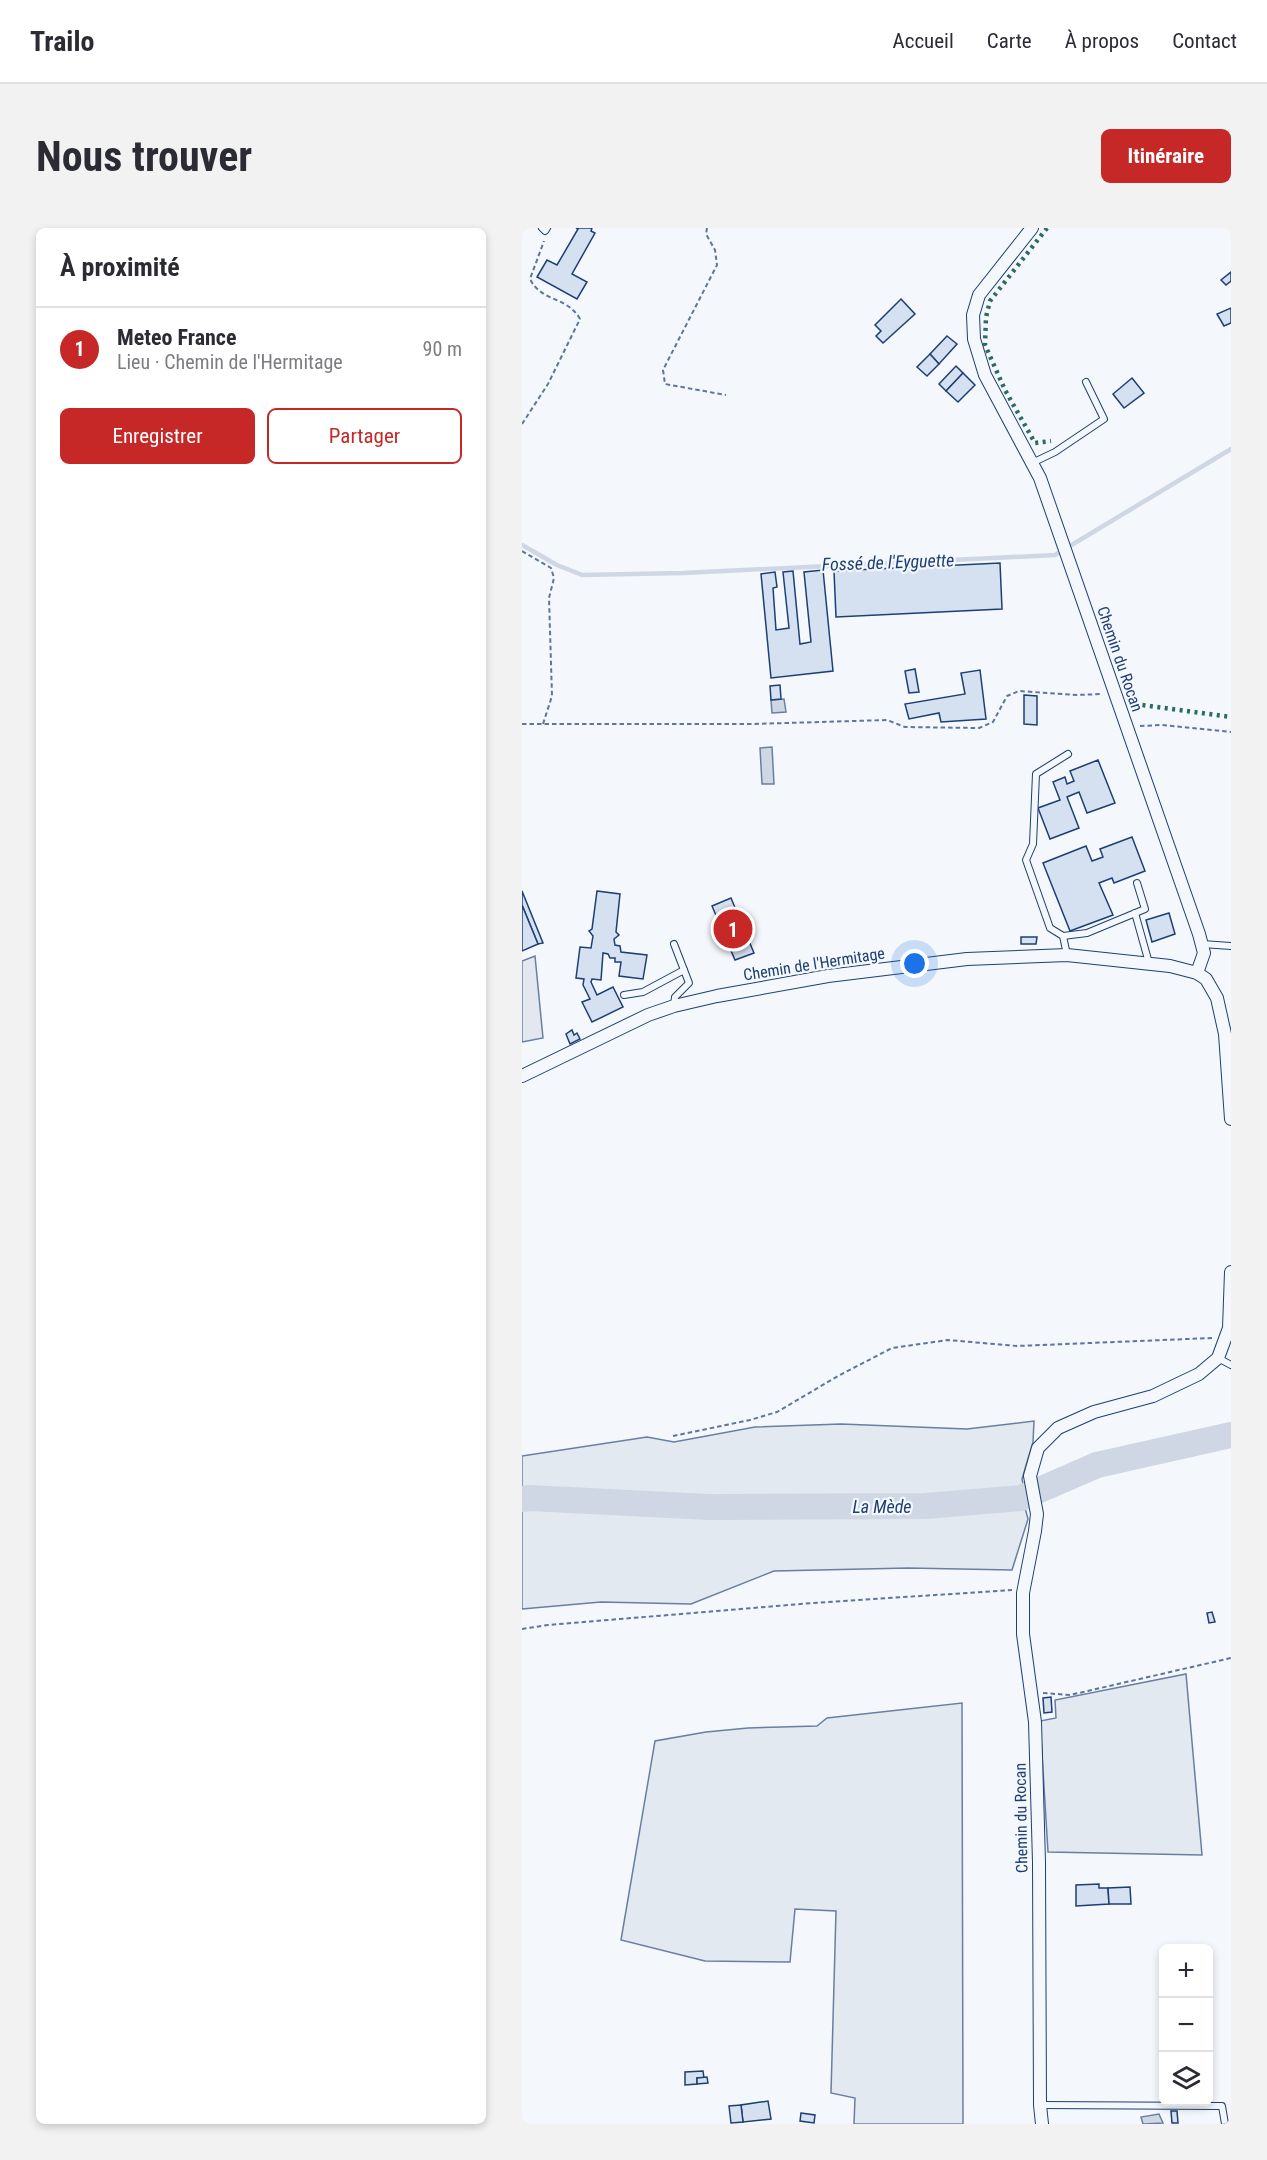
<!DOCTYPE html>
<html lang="fr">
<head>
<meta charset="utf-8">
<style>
	body { margin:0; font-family:"Roboto Condensed",sans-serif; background:#f2f2f3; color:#2b2b33 }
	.controls { position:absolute; right:18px; bottom:18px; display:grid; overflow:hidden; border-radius:9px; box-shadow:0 3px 9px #0003 }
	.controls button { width:54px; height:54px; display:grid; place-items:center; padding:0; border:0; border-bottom:2px solid #e1e1e2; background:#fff; color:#2b2b33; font:30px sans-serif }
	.you { position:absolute; left:393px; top:736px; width:21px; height:21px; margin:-15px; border:4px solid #fff; border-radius:50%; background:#1a73e8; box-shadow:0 0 0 9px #1a73e833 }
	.badge { display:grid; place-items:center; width:39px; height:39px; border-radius:50%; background:#c62828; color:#fff; font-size:20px; font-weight:700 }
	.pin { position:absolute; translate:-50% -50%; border:3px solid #fff; box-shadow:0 2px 6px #0006 }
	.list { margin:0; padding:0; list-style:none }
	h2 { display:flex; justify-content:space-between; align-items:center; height:78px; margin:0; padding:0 24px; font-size:26px }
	h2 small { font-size:20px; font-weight:400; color:#7c7c81 }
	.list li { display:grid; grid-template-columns:39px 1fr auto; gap:18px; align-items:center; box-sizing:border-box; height:84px; padding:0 24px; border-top:2px solid #e1e1e2 }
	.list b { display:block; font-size:22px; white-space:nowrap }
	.list p { margin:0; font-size:20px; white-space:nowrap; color:#7c7c81 }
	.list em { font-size:20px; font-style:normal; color:#7c7c81 }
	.actions { display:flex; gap:12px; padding:18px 24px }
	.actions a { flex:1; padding:14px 0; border:2px solid #c62828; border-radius:9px; text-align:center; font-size:21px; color:#c62828 }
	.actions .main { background:#c62828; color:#fff }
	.icon { flex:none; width:33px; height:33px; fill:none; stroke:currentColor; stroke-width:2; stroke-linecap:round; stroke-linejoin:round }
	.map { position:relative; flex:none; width:709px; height:1896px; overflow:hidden; border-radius:9px }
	header { display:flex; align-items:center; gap:36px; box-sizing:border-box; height:84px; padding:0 30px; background:#fff; border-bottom:2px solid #e1e1e2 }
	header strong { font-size:28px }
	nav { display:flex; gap:33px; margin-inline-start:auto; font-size:21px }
	.intro { display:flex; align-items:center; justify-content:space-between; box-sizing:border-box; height:144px; padding:0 36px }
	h1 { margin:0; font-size:42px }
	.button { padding:15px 27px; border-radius:9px; background:#c62828; color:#fff; font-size:21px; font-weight:700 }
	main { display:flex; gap:36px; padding:0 36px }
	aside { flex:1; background:#fff; border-radius:9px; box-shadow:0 3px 9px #0003 }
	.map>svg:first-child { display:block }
	.green { fill:#e3e9f0; stroke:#687fa3; stroke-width:1.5 }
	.parking { fill:#e3e8f0; stroke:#687fa3; stroke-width:1.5 }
	.water { fill:#cfd7e4; stroke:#687fa3; stroke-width:1.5 }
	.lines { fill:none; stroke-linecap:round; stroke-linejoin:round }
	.stream { stroke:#cfd7e4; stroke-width:4.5 }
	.river { stroke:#cfd7e4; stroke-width:26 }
	.building { fill:#d5e0f0; stroke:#1d3f73; stroke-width:1.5 }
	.lane-casing { stroke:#1d3f73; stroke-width:8 }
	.street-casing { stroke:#1d3f73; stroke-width:14 }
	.path { stroke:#5e769c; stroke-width:2; stroke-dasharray:4.5 3; stroke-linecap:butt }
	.lane { stroke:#f4f7fb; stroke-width:6 }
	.street { stroke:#f4f7fb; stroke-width:12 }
	.hedge { stroke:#2c6c60; stroke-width:4.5; stroke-dasharray:3 4.5; stroke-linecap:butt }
	.labels { text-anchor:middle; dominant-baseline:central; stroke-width:4.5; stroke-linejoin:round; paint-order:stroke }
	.street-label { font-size:16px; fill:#1d3f73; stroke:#f4f7fb }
	.water-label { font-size:18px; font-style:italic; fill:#1d3f73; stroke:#f4f7fb }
</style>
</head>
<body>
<header>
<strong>Trailo</strong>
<nav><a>Accueil</a><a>Carte</a><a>À propos</a><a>Contact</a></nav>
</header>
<div class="intro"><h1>Nous trouver</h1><a class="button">Itinéraire</a></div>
<main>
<aside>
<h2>À proximité<small></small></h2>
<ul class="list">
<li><span class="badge">1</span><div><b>Meteo France</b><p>Lieu · Chemin de l'Hermitage</p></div><em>90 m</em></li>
</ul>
<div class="actions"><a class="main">Enregistrer</a><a>Partager</a></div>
</aside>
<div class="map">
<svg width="709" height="1896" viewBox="0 0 709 1896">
	<rect width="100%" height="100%" fill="#f4f7fb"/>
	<g class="green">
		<polygon points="512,1193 511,1214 500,1251 502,1261 492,1265 395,1274 182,1274 0,1265 0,1228 125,1209 152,1214 233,1199 319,1196 445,1201"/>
		<polygon points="8,1275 191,1286 407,1284 502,1276 506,1291 490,1342 386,1340 252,1343 169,1376 79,1374 0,1381 0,1276"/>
		<polygon points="664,1446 680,1627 526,1624 518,1493 534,1490 533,1472"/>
		<polygon points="440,1475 441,1896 332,1896 333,1870 309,1865 314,1683 273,1681 268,1734 183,1733 99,1712 133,1513 184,1504 226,1500 295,1498 305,1490"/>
	</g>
	<polygon class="parking" points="13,728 21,810 0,814 0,733"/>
	<g class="water">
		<polygon points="262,471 264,484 250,485 249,472"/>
		<polygon points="250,519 252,556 240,556 238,520"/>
		<polygon points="637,1886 641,1895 621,1896 619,1889"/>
	</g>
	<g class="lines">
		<polyline class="stream" points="0,317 35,337 60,347 161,345 533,327 709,221"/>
		<polyline class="river" points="0,1271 8,1270 187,1279 404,1278 499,1270 575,1237 709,1207"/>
	</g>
	<g class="building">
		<polygon points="54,0 70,0 69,3 73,5 50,46 65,54 55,71 15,49 25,32 35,37 56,1"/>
		<polygon points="709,44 709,53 704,57 699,52"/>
		<polygon points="379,71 393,86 361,115 354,108 359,103 353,97"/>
		<polygon points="709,80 709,95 702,98 695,86"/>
		<polygon points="425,108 435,116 417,136 408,126"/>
		<polygon points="408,126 417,136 405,148 395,139"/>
		<polygon points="434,138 441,145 424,163 417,156"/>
		<polygon points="441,145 453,157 436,174 424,163"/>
		<polygon points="610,150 622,165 602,180 591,166"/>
		<polygon points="478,335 480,381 314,389 312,343"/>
		<polygon points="301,342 311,443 249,450 239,346 253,344 255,359 251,360 254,402 267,400 261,344 271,343 278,416 289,414 282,344"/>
		<polygon points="393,441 397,464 387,465 383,443"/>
		<polygon points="458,442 464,491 419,494 417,485 387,491 383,476 443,466 439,445"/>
		<polygon points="258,457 259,471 249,472 248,458"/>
		<polygon points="502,467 515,468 515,497 502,496"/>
		<polygon points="576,532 593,575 565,585 557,564 545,569 557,600 528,611 516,580 538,572 531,554 543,549 545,556 552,553 548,543"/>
		<polygon points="610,609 623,643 592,655 590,650 577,655 591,687 548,703 521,635 564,618 570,633 581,629 578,621"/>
		<polygon points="0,663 21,715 16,716 0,677"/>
		<polygon points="75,663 98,666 94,704 97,707 92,711 93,717 98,718 99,724 125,727 121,751 97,748 99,734 93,734 93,730 88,730 86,726 81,725 79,752 70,751 69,754 75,767 91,759 101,779 70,794 60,774 68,771 61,757 62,751 54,750 58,719 69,720 71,708 67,703 70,701"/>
		<polygon points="209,670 232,725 213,732 190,678"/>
		<polygon points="0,677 16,716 0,723"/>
		<polygon points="647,685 653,706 630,714 624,692"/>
		<polygon points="499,709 515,709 514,716 499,716"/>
		<polygon points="50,802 52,807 55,805 58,811 48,816 44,806"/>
		<polygon points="690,1384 693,1394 687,1395 685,1385"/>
		<polygon points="529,1469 530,1484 522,1485 521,1470"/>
		<polygon points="577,1656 577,1660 586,1660 587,1676 554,1678 554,1657"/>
		<polygon points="608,1659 609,1676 587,1676 586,1660"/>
		<polygon points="181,1843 182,1850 175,1850 175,1856 163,1857 163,1844"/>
		<polygon points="185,1849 186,1855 175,1856 175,1850"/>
		<polygon points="246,1873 249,1891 221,1894 219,1877"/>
		<polygon points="219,1877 221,1894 209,1895 207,1878"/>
		<polygon points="649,1883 655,1883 656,1895 650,1895"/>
		<polygon points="279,1885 293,1887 292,1895 278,1893"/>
	</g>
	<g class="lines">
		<g class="lane-casing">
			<g id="lane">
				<polyline points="20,0 23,3 25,0"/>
				<polyline points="510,235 533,224 582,191 564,154"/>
				<polyline points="613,685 627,735"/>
				<polyline points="541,708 565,705 623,681 615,655"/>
				<polyline points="152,716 167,755 153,769 152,778"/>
				<polyline points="680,716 709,718"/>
				<polyline points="545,727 541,708 528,700 504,632 511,616 514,546 546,526"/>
				<polyline points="102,767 121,764 162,742"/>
				<polyline points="696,1130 709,1137"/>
				<polyline points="518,1877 700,1878 703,1896"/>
			</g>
		</g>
		<g class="street-casing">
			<g id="street">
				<polyline points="510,0 457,67 451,87 452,111 463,147 518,250 677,706 682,725 675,745"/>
				<polyline points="0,848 126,787 152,778 195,768 306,748 445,731 545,727 648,738 675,745 684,751 695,770 703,806 709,891"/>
				<polyline points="520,1896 518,1877 517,1634 513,1494 501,1406 501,1365 513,1303 515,1286 508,1248 516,1220 536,1200 572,1184 631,1168 677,1146 696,1130 707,1100 709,1044"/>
			</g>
		</g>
		<g class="path">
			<polyline points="185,0 184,6 193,22 195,37 141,142 143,156 204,167"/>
			<path d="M0 196 26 156 58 91C45 68 19 74 8 51L22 13"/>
			<polyline points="0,323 29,340 32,350 27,370 30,468 21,496"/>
			<polyline points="0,496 231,496 365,492 383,499 457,500 471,494 485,468 497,463 555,467 580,466"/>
			<polyline points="618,498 640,497 709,504"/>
			<polyline points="151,1208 228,1192 255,1184 316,1148 370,1120 426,1112 495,1118 690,1110"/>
			<polyline points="0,1401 26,1397 291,1375 490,1362"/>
			<polyline points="521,1465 548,1467 709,1430"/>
		</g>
		<use href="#lane" class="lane"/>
		<use href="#street" class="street"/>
		<g class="hedge">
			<polyline points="525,0 468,73 464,89 463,117 483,162 513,215 529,213"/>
			<polyline points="613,476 709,489"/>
		</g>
	</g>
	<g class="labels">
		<g class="street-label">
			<text transform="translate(598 431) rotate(71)">Chemin du Rocan</text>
			<text transform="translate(292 736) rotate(-9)">Chemin de l'Hermitage</text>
			<text transform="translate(499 1590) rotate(-91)">Chemin du Rocan</text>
		</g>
		<g class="water-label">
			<text transform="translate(366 334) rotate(-2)">Fossé de l'Eyguette</text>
			<text x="360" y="1278">La Mède</text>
		</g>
	</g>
</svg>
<div class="controls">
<button>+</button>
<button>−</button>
<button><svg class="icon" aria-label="layers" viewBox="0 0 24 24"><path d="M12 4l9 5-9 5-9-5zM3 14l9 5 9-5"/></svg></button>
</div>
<div class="you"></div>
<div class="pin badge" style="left:211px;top:701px">1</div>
</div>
</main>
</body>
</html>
